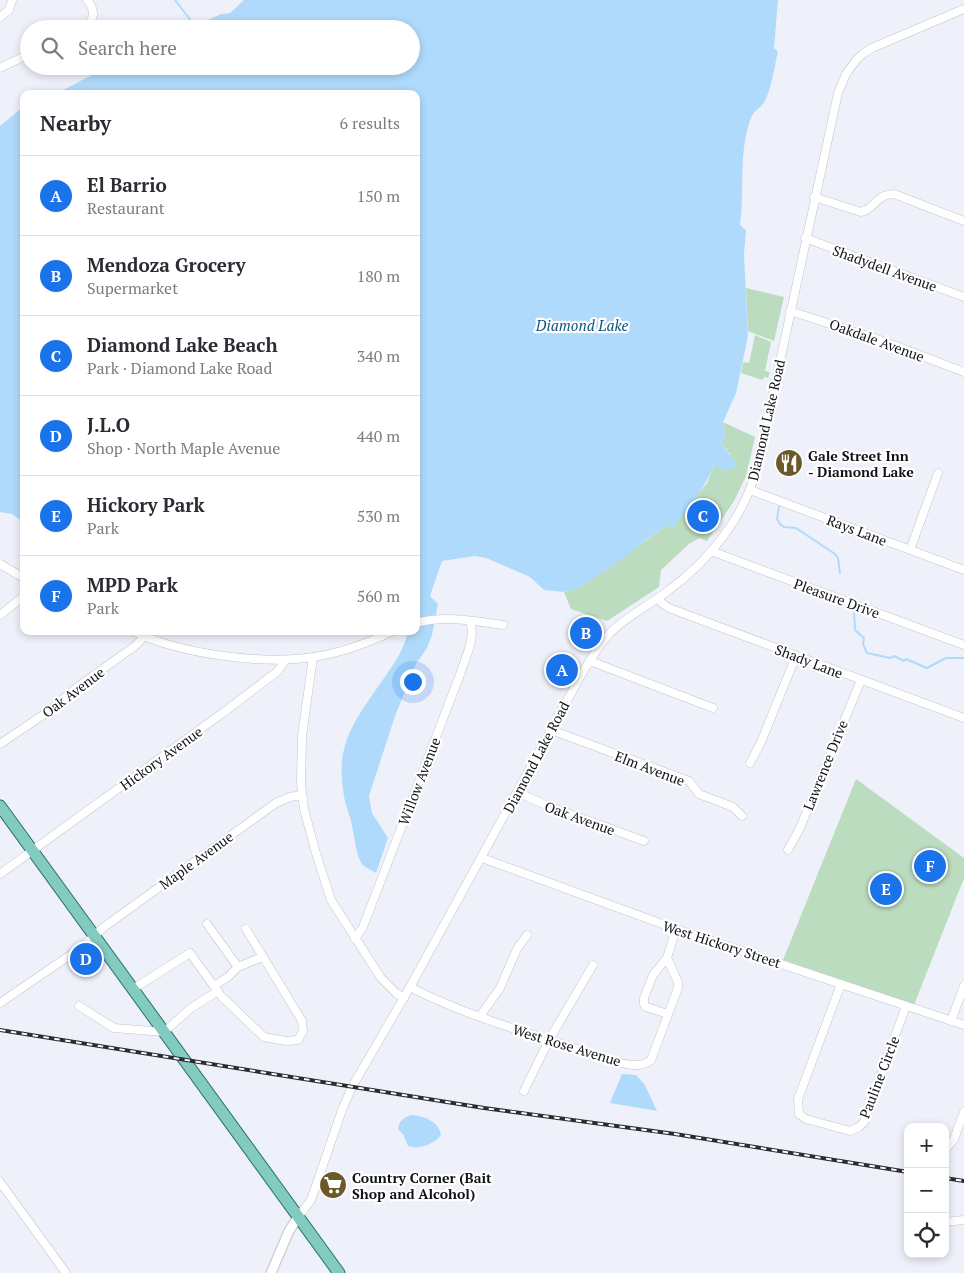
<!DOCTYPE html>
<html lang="en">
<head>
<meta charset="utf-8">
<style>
	body { margin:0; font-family:"PT Serif",serif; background:#f7f7f7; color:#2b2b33 }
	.controls { position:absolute; right:15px; bottom:15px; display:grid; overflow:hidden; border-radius:10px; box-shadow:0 2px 8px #0003 }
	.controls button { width:45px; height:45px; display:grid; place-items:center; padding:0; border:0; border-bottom:1px solid #e1e1e2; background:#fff; color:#2b2b33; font:25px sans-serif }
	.you { position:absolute; left:412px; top:681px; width:18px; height:18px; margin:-12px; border:4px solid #fff; border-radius:50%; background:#1a73e8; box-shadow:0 0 0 8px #1a73e833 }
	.badge { display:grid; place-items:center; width:32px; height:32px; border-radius:50%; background:#1a73e8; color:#fff; font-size:16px; font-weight:700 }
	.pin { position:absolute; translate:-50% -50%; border:2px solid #fff; box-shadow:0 1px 5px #0006 }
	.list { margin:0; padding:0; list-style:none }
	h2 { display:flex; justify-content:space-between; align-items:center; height:65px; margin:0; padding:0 20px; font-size:21px }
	h2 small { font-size:16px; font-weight:400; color:#7c7c81 }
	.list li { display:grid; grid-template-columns:32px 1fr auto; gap:15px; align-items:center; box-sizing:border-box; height:80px; padding:0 20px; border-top:1px solid #e1e1e2 }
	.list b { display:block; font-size:19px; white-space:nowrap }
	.list p { margin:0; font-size:16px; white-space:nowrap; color:#7c7c81 }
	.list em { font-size:16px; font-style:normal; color:#7c7c81 }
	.icon { flex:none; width:28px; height:28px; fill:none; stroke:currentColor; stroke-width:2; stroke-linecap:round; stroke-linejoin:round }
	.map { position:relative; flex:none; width:964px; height:1273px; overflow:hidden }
	.search { position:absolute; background:#fff; box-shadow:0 2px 8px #0003; left:20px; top:20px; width:400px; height:55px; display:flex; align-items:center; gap:12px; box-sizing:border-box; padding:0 18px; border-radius:28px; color:#7c7c81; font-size:19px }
	.panel { position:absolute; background:#fff; box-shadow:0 2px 8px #0003; left:20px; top:90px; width:400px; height:545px; border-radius:10px }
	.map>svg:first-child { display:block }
	.green { fill:#bcdcc0 }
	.water { fill:#b0dafb }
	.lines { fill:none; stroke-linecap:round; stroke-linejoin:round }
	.stream { stroke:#b0dafb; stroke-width:2 }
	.minor-casing { stroke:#c2c4cc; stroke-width:9 }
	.tertiary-casing { stroke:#c2c4cc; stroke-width:11 }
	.primary-casing { stroke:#257369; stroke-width:13 }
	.minor { stroke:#fff; stroke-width:8 }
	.tertiary { stroke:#fff; stroke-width:9 }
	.primary { stroke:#83cac0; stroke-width:11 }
	.rail-casing { stroke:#2b2c30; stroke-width:4 }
	.rail { stroke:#fff; stroke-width:2; stroke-dasharray:5.5; stroke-linecap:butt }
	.labels { text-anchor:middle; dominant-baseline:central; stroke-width:4.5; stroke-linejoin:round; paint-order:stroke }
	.street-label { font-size:14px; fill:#111215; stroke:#fff }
	.poi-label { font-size:14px; font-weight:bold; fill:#111215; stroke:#fff; text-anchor:start }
	.water-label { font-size:15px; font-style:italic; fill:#0f527c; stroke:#fff }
</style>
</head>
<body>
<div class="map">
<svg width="964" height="1273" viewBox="0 0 964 1273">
	<rect width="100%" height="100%" fill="#eff1fa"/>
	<g class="green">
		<polygon points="746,288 784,297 774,341 748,331"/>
		<polygon points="755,335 771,342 765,371 770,372 768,378 765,377 762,380 741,373 743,362 749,363"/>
		<polygon points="723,422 755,437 746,476 734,501 707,541 699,538 689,544 661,570 659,587 607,621 571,609 564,592 577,589 669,524 672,527 707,483 714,466 731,455 721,443 725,436"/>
		<polygon points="856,779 964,858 964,878 914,1005 783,960"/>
	</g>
	<g class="water">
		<path d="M244 0H778L774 48 778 52C774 68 772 86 765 101 762 107 753 111 751 118 738 152 745 191 740 225L746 230 744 254 748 336 736 393 723 422 725 436 721 443 737 464 735 467 726 471 714 466C704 489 689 508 672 528L668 525 647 539 624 558 577 589 564 592 544 590 530 577 486 558 475 556 442 561 430 596 438 604 432 635 427 648 416 664 395 716 369 796 372 813 388 838 376 873C373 871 366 868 363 865 356 858 354 832 351 821 349 813 345 804 344 796 334 743 356 719 384 678 394 664 405 648 408 631H416V94H49L65 89 109 66H411V29H189L221 14 230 13Z"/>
		<polygon points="24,106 24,522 12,514 0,512 0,126"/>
		<polygon points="622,1074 636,1075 645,1085 657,1111 610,1103"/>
		<path d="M411 1115C424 1116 439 1121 441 1135 434 1144 420 1150 408 1146L403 1134 398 1129C399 1121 403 1118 411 1115Z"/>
	</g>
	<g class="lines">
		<g class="stream">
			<polyline points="175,0 195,26"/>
			<polyline points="779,507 777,519 780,524 784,527 796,528 835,554 838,558 840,573"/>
			<polyline points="854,609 855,630 864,638 863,644 867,653 890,658 894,656 904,661 906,659 927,668 946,658 964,658"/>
		</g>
		<g class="minor-casing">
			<g id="minor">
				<polyline points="0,17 9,10 12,0"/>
				<path d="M84 29C95 19 96 11 87 0"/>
				<polyline points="0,68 29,54"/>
				<path d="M814 197 861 212C876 209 874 195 894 194L964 221"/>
				<polyline points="805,238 964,297"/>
				<polyline points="790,311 883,341 964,372"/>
				<polyline points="750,490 964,570"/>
				<polyline points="910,550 938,473"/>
				<polyline points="711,551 964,645"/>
				<polyline points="0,564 24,578"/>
				<polyline points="658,598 663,604 669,608 964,718"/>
				<polyline points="0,615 24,596"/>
				<path d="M416 623C444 615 475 621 503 625"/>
				<path d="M133 631C179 654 263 665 313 657 341 653 368 643 393 631"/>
				<polyline points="313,657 302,736 301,783 304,809 315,850 331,900 381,978 396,993 404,998"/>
				<polyline points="590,661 713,708"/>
				<polyline points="551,730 689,781 699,794 733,807 742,816"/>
				<polyline points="0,744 49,711 76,688 135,646 144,637"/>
				<polyline points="750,763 761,742 796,656"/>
				<polyline points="517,792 548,806 644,841"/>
				<polyline points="788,850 800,828 861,680"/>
				<polyline points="482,858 676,929 964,1025"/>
				<polyline points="0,874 224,712 278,671 285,660"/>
				<polyline points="207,924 238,967 262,957"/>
				<path d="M355 939 363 927 461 672C466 655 476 638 470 621"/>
				<polyline points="841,984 798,1099 799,1114 806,1119 850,1131 859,1127 864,1122 906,1006"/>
				<polyline points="214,986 228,977 238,967"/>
				<path d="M410 987C460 1013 515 1029 568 1046 590 1053 614 1065 637 1065 643 1065 647 1063 651 1060L678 988V982L667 958"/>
				<polyline points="133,989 190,953 221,996 264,1037 286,1041 298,1040 303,1031 302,1021 246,929"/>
				<polyline points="0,1003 82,947 104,927 276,803 290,797 302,795"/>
				<polyline points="79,1006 114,1028 164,1032 191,1008 218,991"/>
				<polyline points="668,1014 646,1007 644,1004 644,998 653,975 667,958 676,929"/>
				<polyline points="480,1016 500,988 517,949 527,935"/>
				<polyline points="951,1021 964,986"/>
				<polyline points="524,1091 549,1040 593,965"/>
				<polyline points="945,1150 954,1139 964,1112"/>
				<polyline points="0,1182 66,1273"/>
				<path d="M298 1217 311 1200 342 1110 352 1087 410 987 580 677C589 662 598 646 610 633 627 616 650 605 669 590 710 560 744 517 757 468L838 93 846 74 857 59 864 53 872 48 964 9"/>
				<polyline points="945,1222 964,1220"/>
			</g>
		</g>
		<g class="tertiary-casing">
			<polyline id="tertiary" points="271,1273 289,1231 298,1217"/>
		</g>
		<g class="primary-casing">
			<polyline id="primary" points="0,806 339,1273"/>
		</g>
		<use href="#minor" class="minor"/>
		<use href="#tertiary" class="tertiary"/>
		<use href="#primary" class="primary"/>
		<g class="rail-casing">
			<g id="rail">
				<polyline points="0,1030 484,1108 675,1134 908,1172"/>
				<polyline points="945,1178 964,1181"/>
			</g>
		</g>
		<use href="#rail" class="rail"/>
	</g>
	<defs>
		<g id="restaurant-disc" transform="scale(1.4375)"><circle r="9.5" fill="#6b5927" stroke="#fff"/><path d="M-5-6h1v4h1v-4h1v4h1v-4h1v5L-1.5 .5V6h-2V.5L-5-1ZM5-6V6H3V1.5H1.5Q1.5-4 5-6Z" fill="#fff"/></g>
		<g id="supermarket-disc" transform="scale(1.4375)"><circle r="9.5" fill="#6b5927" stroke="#fff"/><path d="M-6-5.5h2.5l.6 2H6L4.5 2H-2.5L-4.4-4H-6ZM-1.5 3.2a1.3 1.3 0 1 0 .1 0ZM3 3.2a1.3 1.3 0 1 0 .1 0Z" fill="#fff"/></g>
	</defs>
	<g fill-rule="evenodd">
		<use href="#restaurant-disc" x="789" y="463"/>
		<use href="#supermarket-disc" x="333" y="1185"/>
	</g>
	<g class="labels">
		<g class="street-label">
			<text transform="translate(885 268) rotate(20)">Shadydell Avenue</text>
			<text transform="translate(877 340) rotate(20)">Oakdale Avenue</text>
			<text transform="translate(766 420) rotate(-77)">Diamond Lake Road</text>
			<text transform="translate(857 530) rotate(21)">Rays Lane</text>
			<text transform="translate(837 598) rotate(20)">Pleasure Drive</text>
			<text transform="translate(809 661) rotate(21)">Shady Lane</text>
			<text transform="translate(73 692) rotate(-37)">Oak Avenue</text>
			<text transform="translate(536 757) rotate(-62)">Diamond Lake Road</text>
			<text transform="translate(161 758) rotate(-36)">Hickory Avenue</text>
			<text transform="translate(825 765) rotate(-68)">Lawrence Drive</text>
			<text transform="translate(650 768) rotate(21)">Elm Avenue</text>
			<text transform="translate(419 781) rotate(-69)">Willow Avenue</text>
			<text transform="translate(580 818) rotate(20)">Oak Avenue</text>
			<text transform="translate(196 860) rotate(-36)">Maple Avenue</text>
			<text transform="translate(722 944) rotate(18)">West Hickory Street</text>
			<text transform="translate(567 1045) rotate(17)">West Rose Avenue</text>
			<text transform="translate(879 1077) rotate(-69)">Pauline Circle</text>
		</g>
		<g class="poi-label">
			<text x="808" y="455">Gale Street Inn<tspan x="808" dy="16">- Diamond Lake</tspan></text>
			<text x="352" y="1177">Country Corner (Bait<tspan x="352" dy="16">Shop and Alcohol)</tspan></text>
		</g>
		<g class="water-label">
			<text x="582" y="325">Diamond Lake</text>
		</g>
	</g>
</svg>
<div class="controls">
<button>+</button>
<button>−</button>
<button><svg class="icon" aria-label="locate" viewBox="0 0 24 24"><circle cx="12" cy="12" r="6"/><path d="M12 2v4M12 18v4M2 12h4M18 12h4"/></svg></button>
</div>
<div class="you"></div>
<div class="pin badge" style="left:562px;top:670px">A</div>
<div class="pin badge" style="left:586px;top:633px">B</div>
<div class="pin badge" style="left:703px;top:516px">C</div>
<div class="pin badge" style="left:86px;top:959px">D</div>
<div class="pin badge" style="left:886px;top:889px">E</div>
<div class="pin badge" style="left:930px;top:866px">F</div>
<div class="search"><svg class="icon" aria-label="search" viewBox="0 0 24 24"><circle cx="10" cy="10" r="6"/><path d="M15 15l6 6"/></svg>Search here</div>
<section class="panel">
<h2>Nearby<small>6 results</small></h2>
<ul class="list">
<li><span class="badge">A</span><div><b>El Barrio</b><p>Restaurant</p></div><em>150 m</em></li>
<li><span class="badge">B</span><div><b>Mendoza Grocery</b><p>Supermarket</p></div><em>180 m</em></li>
<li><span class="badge">C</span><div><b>Diamond Lake Beach</b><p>Park · Diamond Lake Road</p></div><em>340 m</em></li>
<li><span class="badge">D</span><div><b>J.L.O</b><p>Shop · North Maple Avenue</p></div><em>440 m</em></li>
<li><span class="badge">E</span><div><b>Hickory Park</b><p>Park</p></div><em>530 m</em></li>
<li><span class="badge">F</span><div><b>MPD Park</b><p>Park</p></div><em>560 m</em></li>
</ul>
</section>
</div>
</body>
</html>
